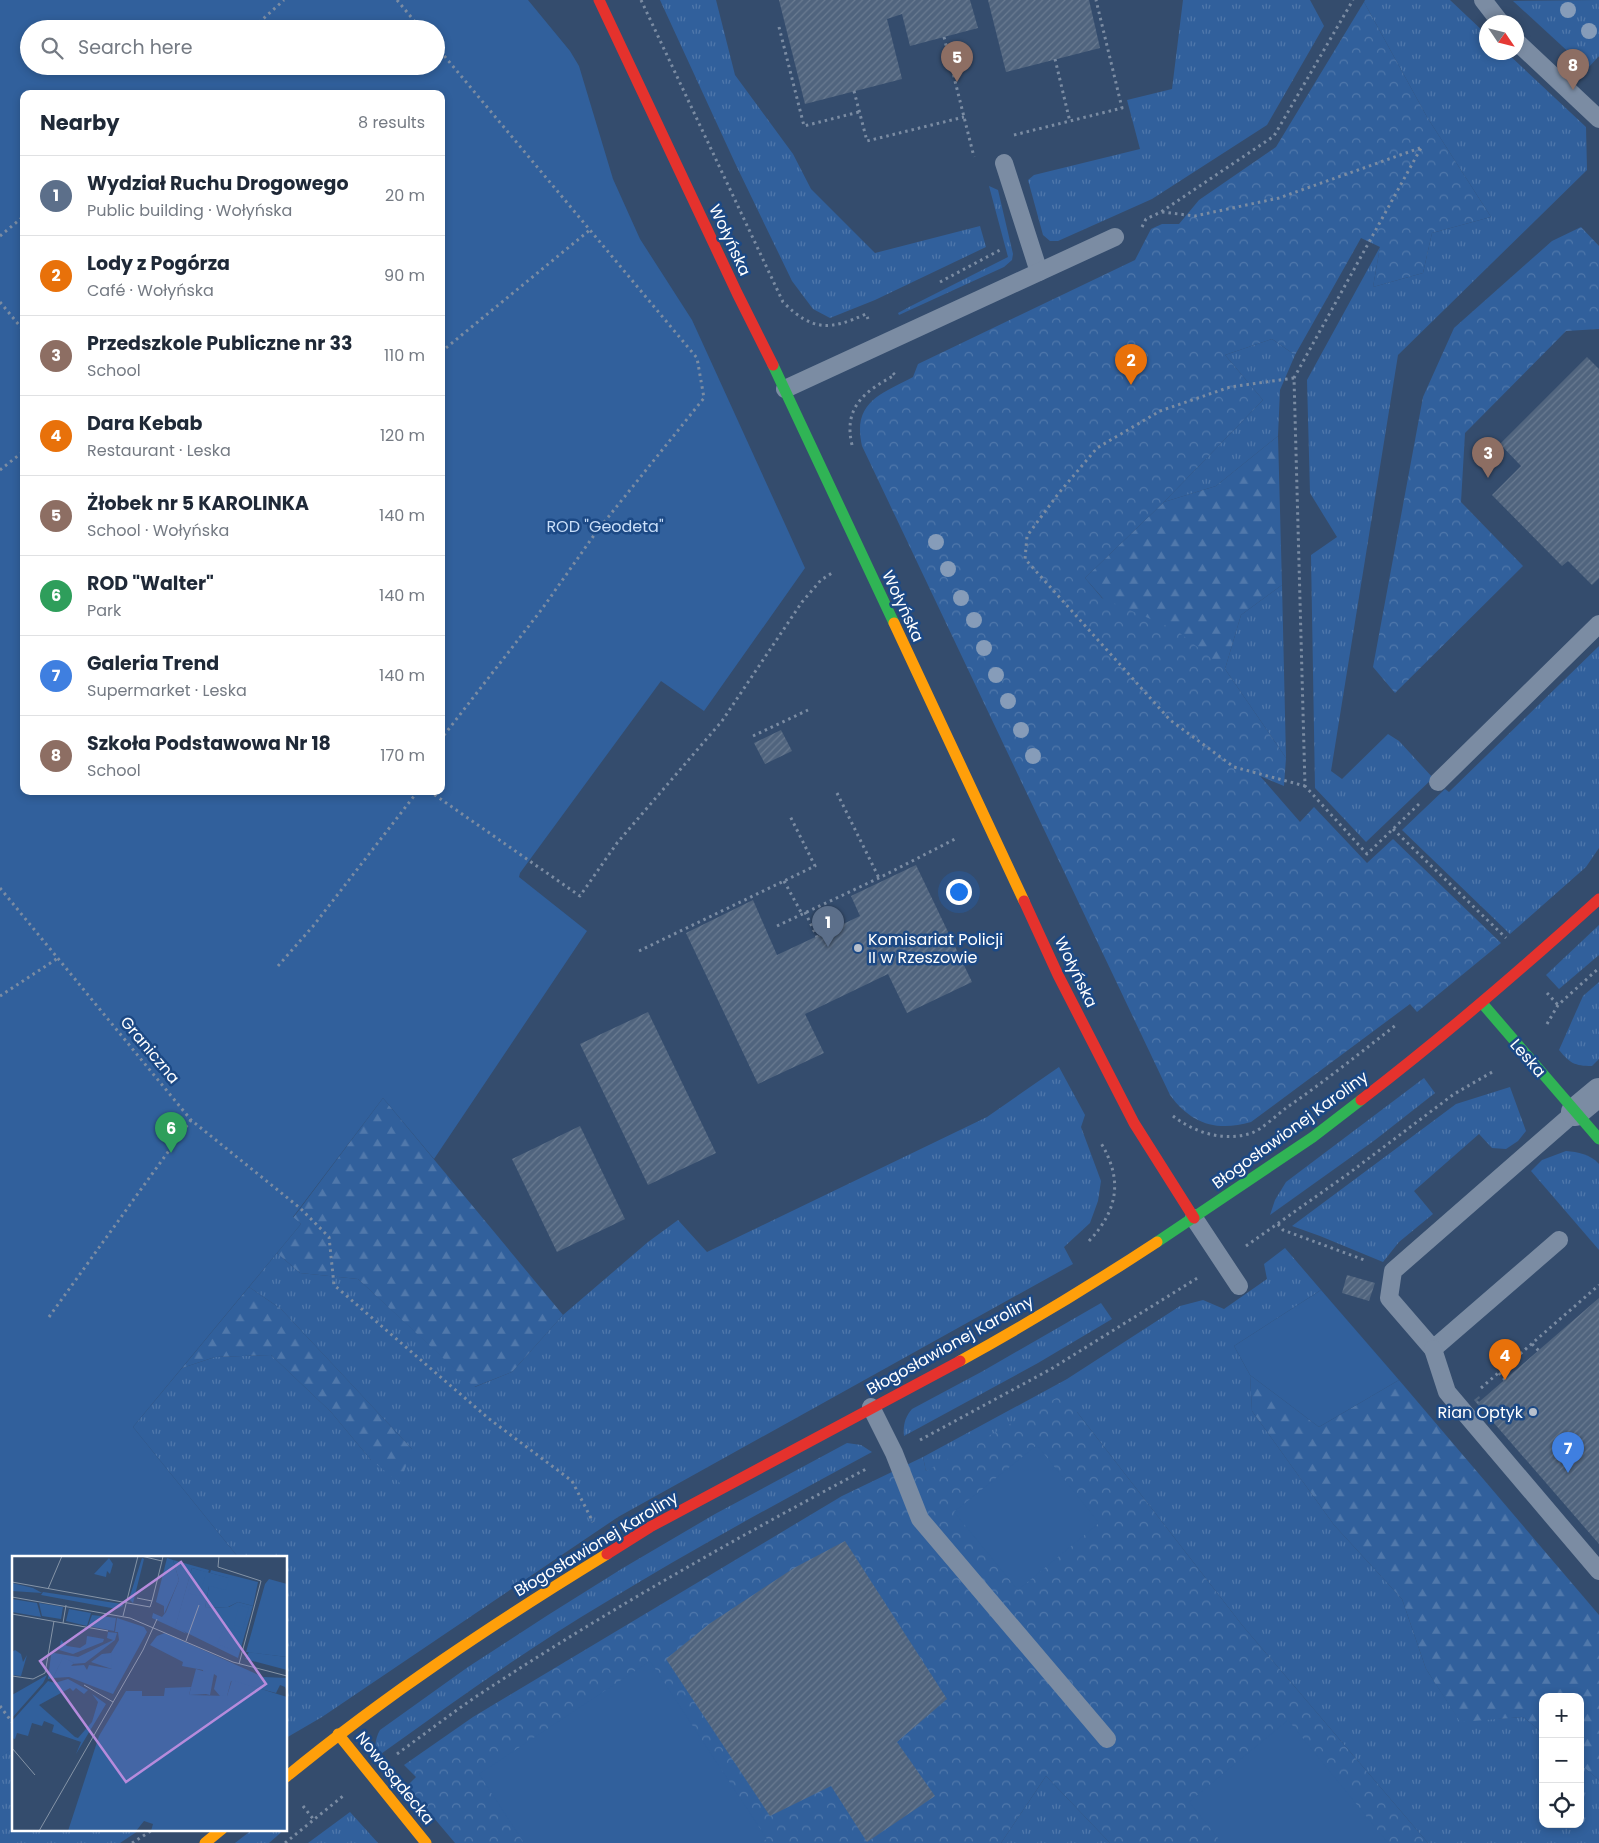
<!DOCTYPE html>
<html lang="en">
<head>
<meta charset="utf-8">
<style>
	body { margin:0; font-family:Poppins,sans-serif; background:#f2f2f3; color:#1f2937 }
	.controls { position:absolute; right:15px; bottom:15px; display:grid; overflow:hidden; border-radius:10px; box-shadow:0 2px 8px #0003 }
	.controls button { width:45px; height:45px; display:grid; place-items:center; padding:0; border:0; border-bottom:1px solid #e0e1e3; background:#fff; color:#1f2937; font:25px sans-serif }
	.compass { position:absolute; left:1479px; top:15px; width:45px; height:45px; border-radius:50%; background:#fff; box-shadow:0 2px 8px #0003; rotate:125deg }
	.you { position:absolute; left:958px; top:891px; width:18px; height:18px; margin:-12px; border:4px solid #fff; border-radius:50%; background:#1a73e8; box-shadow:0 0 0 8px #1a73e833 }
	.badge { display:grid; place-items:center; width:32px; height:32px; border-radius:50%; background:#646d7a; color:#fff; font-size:16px; font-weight:700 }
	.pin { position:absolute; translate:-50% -41px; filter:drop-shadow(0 1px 2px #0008) }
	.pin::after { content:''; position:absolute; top:26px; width:18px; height:15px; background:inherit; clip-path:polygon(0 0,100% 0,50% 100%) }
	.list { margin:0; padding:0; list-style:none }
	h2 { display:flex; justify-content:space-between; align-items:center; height:65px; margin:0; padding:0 20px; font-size:21px }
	h2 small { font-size:16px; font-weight:400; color:#747a83 }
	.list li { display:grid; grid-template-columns:32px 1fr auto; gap:15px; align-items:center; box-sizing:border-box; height:80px; padding:0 20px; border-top:1px solid #e0e1e3 }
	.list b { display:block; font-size:19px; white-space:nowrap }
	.list p { margin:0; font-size:16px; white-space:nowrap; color:#747a83 }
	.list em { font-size:16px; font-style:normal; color:#747a83 }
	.icon { flex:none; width:28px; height:28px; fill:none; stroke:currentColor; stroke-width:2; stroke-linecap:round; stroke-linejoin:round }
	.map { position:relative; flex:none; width:1599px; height:1843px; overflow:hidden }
	.search { position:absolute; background:#fff; box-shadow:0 2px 8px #0003; left:20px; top:20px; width:425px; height:55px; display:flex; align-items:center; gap:12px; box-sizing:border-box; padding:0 18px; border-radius:28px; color:#747a83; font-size:19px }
	.panel { position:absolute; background:#fff; box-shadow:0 2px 8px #0003; left:20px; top:90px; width:425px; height:705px; border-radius:10px }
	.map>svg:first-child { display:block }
	.grass { fill:url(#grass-tufts) }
	.forest { fill:url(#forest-firs) }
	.park { fill:url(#park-crowns) }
	.garden { fill:#31609c; fill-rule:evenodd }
	.building { fill:url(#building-hatch) }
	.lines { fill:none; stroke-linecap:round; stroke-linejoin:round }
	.path { stroke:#7b8ca3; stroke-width:3; stroke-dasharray:2.5 4; stroke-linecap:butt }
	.lane { stroke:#7b8ca3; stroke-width:18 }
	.street { stroke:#7b8ca3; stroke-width:28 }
	.fast { stroke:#30b455; stroke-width:11 }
	.slow { stroke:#ff9f0a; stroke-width:11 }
	.jam { stroke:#e5322d; stroke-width:11 }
	.tree { fill:#869cb9 }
	.poi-dot { fill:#b8c0cc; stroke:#1c4985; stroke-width:2 }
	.labels { text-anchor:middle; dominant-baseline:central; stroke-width:5; stroke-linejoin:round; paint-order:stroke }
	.street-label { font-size:16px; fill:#fff; stroke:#1c4985 }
	.park-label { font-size:16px; fill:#c9def8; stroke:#1c4985 }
	.poi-label { font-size:16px; fill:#fff; stroke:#1c4985; text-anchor:start }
	.inset-road { fill:none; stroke:#8594a7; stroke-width:1 }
	.view { fill:#b68bdc; fill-opacity:0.15; stroke:#b68bdc; stroke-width:2.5 }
	.inset-edge { fill:none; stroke:#fff; stroke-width:2.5 }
</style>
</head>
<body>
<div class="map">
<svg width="1599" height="1843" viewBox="0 0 1599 1843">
	<defs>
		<pattern id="grass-tufts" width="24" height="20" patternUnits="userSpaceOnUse" patternTransform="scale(1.25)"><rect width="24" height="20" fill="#31609c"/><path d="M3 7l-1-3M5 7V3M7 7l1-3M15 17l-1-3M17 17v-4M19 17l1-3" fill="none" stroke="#5078ab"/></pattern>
		<pattern id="forest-firs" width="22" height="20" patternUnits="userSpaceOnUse" patternTransform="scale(1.25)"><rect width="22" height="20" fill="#31609c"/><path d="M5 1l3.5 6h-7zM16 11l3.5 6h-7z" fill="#5078ab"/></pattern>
		<pattern id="park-crowns" width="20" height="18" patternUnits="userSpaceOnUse" patternTransform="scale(1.25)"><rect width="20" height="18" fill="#31609c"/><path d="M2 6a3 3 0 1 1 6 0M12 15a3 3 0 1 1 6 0" fill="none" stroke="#5078ab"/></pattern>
		<pattern id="building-hatch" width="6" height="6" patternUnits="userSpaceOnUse" patternTransform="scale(1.25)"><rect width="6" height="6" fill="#50647e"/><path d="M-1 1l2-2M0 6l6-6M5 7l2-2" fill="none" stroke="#6a7b91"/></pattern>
	</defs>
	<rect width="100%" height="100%" fill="#344c6d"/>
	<g class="grass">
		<polygon points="660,0 716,0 735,75 793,154 811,189 875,253 980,226 986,247 875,300 830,318 813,309 792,281 735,163"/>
		<polygon points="1183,0 1310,0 1324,26 1267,125 1152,199 1058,241 1050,241 1043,235 1028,180 1034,175 1140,149 1127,100 1172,89"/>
		<polygon points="1365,0 1450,0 1486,34 1486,52 1507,53 1586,127 1587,170 1398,355 1331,771 1342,779 1388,734 1399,741 1433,778 1366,842 1315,788 1311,555 1337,537 1310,493 1307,380 1380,247 1373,287 1423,273 1432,233 1491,217 1427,117 1364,2"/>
		<polygon points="1599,0 1599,56 1587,69 1513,1"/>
		<polygon points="989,186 998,190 1013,254 1012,260 1004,267 899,315 898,313 911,306 1008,257"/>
		<polygon points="1272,339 1295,355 1280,390 1278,436 1216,486 1164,502 1263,400 1225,355"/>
		<polygon points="1282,585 1286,758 1225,669 1241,615"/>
		<polygon points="1599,646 1599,848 1586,867 1510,934 1402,830 1445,789 1449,792"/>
		<polygon points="1599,925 1599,955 1559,989 1546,975"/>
		<path d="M1599 982V1059L1592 1066C1574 1066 1570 1063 1559 1050L1583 996Z"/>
		<polygon points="1059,1067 1085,1115 1081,1127 1101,1181 1098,1201 1090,1223 1064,1247 1073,1264 618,1517 322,1717 286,1738 286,1557 238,1557 133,1427 182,1368 215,1357 271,1355 331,1412 371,1460 412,1449 281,1309 249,1287 277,1253 300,1273 358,1279 475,1387 512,1372 563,1315 648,1242 678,1220 707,1252 987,1117"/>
		<polygon points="1424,1078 1435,1093 1375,1140 1270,1215 1275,1200 1286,1182"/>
		<polygon points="1510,1087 1526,1131 1518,1141 1506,1149 1492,1148 1479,1134 1414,1191 1433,1214 1399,1242 1383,1262 1320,1236 1292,1226 1456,1104"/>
		<path d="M1566 1151C1578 1152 1590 1154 1599 1164V1250L1531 1171 1542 1160Z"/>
		<polygon points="1285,1248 1321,1290 1234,1346 1250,1375 1252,1411 1334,1525 1402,1599 1426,1669 1460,1721 1523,1717 1543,1733 1543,1824 1580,1824 1580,1764 1599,1780 1599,1843 1428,1843 1242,1625 1077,1412 926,1471 923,1457 1067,1379 1180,1306 1203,1300 1224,1309 1267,1279 1264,1264"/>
		<path d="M1101 1303 1112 1319 1038 1363 904 1436C903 1425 905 1417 912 1409L983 1371Z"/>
		<path d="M847 1443 861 1445 872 1452C783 1500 693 1549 606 1602 527 1649 452 1703 378 1756 374 1747 375 1739 380 1730L468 1667 548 1615 623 1568 715 1514Z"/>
		<polygon points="14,1747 14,1829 141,1829 120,1843 0,1843 0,1757"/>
		<polygon points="1046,1776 1110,1843 1001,1843"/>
		<polygon points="350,1812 378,1843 308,1843"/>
		<polygon points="253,1829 285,1829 269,1843 235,1843"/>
	</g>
	<g class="forest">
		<polygon points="1278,436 1282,585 1241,615 1225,669 1157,660 1085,578 1164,502 1216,486"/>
		<polygon points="383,1098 563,1315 512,1372 474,1387 358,1279 300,1273 277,1253 301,1224 293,1218"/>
		<polygon points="249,1287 281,1309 412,1449 400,1483 371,1460 331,1412 271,1355 215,1357 182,1368"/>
		<polygon points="1250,1375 1319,1427 1399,1380 1599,1615 1599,1780 1580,1764 1580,1697 1543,1697 1543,1733 1523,1717 1460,1722 1426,1669 1402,1599 1334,1525 1252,1411"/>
	</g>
	<g class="park">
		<path d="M1364 2 1427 117 1491 217 1432 233 1423 273 1373 287 1380 247 1361 238 1295 355 1272 339 1225 355 1263 400 1164 502 1085 578 1102 598 1176 630 1225 669 1286 758 1284 786 1260 776 1300 822 1314 807 1367 863 1393 839 1501 943 1417 1012 1410 1004 1251 1122C1217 1132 1191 1124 1170 1095L862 446C852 402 881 394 913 377L918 364 1135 260 1151 229 1162 224H1179L1199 200 1276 147Z"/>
		<polygon points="1581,227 1599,246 1599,329 1566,331 1465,433 1461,502 1523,566 1395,693 1373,667 1423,397 1454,328 1552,241"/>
		<polygon points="1058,1397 1077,1412 1242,1625 1428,1843 1110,1843 1046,1776 1001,1843 455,1843 407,1786 416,1777 404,1765 473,1717 842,1496 923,1457 926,1471"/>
	</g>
	<g class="garden">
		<path d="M0 0H528L570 51 579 66 613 179 640 239 692 320 805 568 704 711 661 681 520 873 519 877 587 931 434 1159 383 1098 293 1217 301 1224 133 1427 238 1557H14V1747L0 1758ZM29 29H436V66H29ZM24 94H441V791H24Z"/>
		<polygon points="1321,1290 1399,1380 1319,1427 1250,1375 1234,1346"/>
		<polygon points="1037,1445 1099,1523 1018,1590 954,1512"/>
		<polygon points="650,1661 767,1839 760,1843 524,1843 479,1774"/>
		<polygon points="1288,1720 1388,1843 1222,1843 1189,1802"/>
	</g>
	<g class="building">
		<polygon points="779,0 970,0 978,28 910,46 902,14 887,19 902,79 805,104"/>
		<polygon points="988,0 1089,0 1100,48 1006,72"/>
		<polygon points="1587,357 1599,369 1599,578 1592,585 1568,561 1562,566 1492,495 1521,466 1500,444"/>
		<polygon points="781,730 792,751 765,764 754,743"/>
		<polygon points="916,865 972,982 907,1013 888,974 805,1014 824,1053 758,1084 686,933 753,900 777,955 860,916 851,896"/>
		<polygon points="648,1012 716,1153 648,1185 580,1044"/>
		<polygon points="580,1126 625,1219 557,1252 512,1159"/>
		<polygon points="1347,1275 1375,1283 1369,1301 1342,1293"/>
		<polygon points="1599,1298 1599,1544 1474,1400 1479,1396 1480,1398 1477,1400 1479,1402"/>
		<polygon points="845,1541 947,1699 897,1742 935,1796 867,1842 831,1786 770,1816 666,1659 709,1624 794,1568"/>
	</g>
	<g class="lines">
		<g class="path">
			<polyline points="397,0 421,29"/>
			<path d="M641 0 783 302C813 332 830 330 866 314L868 319"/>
			<polyline points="254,27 284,0"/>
			<polyline points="779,27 804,126 859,112"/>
			<polyline points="944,37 974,157"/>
			<polyline points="436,46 697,358 704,398 597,531 542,609 441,739"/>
			<polyline points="1055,59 1070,122"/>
			<polyline points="854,91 867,141 964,117"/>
			<polyline points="1014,135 1122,108 1096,0"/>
			<polyline points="1162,212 1195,216 1279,198 1420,148"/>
			<polyline points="1142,227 1146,219 1161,212 1274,136 1353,0"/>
			<polyline points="0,236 24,216"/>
			<polyline points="940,282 1000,250"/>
			<polyline points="0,302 24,331"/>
			<polyline points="441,352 591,229"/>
			<polyline points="1294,378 1230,387 1160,411 1097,448 1058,494 1027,536 1025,559 1170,720 1234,767 1305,786"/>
			<path d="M852 445C843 407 865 391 895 375L893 373"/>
			<polyline points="0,470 24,451"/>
			<polyline points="753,736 808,710"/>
			<polyline points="429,791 580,896 617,843 722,721 802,602 821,580 832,573"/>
			<polyline points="837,793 879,878"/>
			<polyline points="1419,804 1367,854 1305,786 1294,378 1421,148"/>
			<polyline points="1393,829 1506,938"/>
			<polyline points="784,881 802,914"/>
			<polyline points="0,888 191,1120 300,1208 329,1237 334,1285 488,1418 572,1481 593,1522"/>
			<polyline points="805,912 817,937"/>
			<polyline points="777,926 879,878 957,838"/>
			<polyline points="639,951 815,866 790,816"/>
			<polyline points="278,966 314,925 418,791"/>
			<polyline points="1547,993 1558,1005"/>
			<polyline points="0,996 58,958"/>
			<polyline points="1547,1024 1558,1005 1599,968"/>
			<path d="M1173 1116C1195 1133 1224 1142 1252 1133 1262 1129 1277 1115 1286 1108 1324 1082 1360 1053 1396 1025"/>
			<polyline points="1278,1224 1283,1230 1367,1261"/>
			<path d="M1089 1241C1118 1210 1123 1180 1101 1143"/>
			<polyline points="1246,1246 1348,1174 1454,1094 1494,1071"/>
			<polyline points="49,1317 191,1120"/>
			<polyline points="1532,1344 1539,1351"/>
			<polyline points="1499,1373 1505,1380"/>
			<polyline points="1481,1388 1599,1285"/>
			<polyline points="920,1440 1051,1369 1199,1277"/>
			<polyline points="0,1706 14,1725"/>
			<path d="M397 1754C423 1735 448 1716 474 1698 601 1614 734 1539 868 1468"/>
			<polyline points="303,1806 314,1820"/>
			<polyline points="132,1843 154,1829"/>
			<polyline points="285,1843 343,1796"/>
		</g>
		<g class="lane">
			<polyline points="1483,0 1500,22"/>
			<polyline points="1516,41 1599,119"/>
			<polyline points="1004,163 1039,272"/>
			<polyline points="785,389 1115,237"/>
			<polyline points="1438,782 1599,624"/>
			<polyline points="1194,1218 1239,1286"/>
			<polyline points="1559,1240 1433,1349 1389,1298 1393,1271 1575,1112"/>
			<polyline points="1433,1349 1447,1392 1599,1571"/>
			<polyline points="871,1407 894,1453 920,1519 1107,1739"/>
		</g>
		<polyline class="street" points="1575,1112 1599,1092"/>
		<g class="fast">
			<polyline points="773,365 894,623"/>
			<polyline points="1482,1003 1599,1139"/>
			<polyline points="1157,1242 1313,1137 1361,1100"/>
		</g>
		<g class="slow">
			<polyline points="894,623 1024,901"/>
			<path d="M960 1361C1027 1324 1093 1284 1157 1242"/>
			<polyline points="338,1734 426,1843"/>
			<path d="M286 1777C387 1694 496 1622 607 1554"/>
			<polyline points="205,1843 222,1829"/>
		</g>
		<g class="jam">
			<polyline points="599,0 737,293 773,365"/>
			<polyline points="1024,901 1058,975 1134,1123 1194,1218"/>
			<path d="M1361 1100C1443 1037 1522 969 1599 899"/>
			<polyline points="607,1554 650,1527 960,1361"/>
		</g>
	</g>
	<g class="tree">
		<circle cx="1568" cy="10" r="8"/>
		<circle cx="1589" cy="31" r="8"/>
		<circle cx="936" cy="542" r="8"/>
		<circle cx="948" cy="569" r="8"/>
		<circle cx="961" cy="598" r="8"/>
		<circle cx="974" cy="620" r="8"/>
		<circle cx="984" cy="648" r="8"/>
		<circle cx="996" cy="675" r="8"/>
		<circle cx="1008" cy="701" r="8"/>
		<circle cx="1021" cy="730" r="8"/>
		<circle cx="1033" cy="756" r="8"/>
	</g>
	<g class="poi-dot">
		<circle cx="858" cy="948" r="5"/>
		<circle cx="1533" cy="1412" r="5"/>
	</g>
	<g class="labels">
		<g class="street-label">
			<text transform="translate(730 240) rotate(65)">Wołyńska</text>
			<text transform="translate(903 606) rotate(65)">Wołyńska</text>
			<text transform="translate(1076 972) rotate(64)">Wołyńska</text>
			<text transform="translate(150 1050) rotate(50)">Graniczna</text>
			<text transform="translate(1528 1058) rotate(49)">Leska</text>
			<text transform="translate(1290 1130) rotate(-36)">Błogosławionej Karoliny</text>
			<text transform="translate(950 1345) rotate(-29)">Błogosławionej Karoliny</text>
			<text transform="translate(596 1544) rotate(-31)">Błogosławionej Karoliny</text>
			<text transform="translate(395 1778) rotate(51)">Nowosądecka</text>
		</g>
		<g class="park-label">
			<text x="605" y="526">ROD "Geodeta"</text>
		</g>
		<g class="poi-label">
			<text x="868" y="939">Komisariat Policji<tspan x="868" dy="18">II w Rzeszowie</tspan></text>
			<text x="1523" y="1412" text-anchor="end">Rian Optyk</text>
		</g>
	</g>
	<g transform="translate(12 1556)">
		<rect width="275" height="275" fill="#344c6d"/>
		<path d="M130 2 132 3 121 47 117 43ZM161 4 197 14 196 17 180 12 164 69 175 78 140 62 141 57 150 61 154 56 167 24ZM199 14 246 26 241 50 226 46 216 51 193 52 197 30 216 22 198 17ZM0 27 21 32 30 37 0 35ZM31 36 110 48 111 50 105 53 29 39ZM0 43 25 47 29 61 0 56ZM27 47 51 51 49 63 30 60ZM57 53 79 57 75 70 54 65ZM80 59 104 62 102 75 76 70ZM96 76 105 77 103 84 73 107 59 108 62 107 51 102 41 122 36 123 39 99 42 97 66 101 101 84 95 82ZM153 77 251 121 275 122V136L273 131 268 129 264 137 219 125 215 140H208L202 133 205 120 202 118 198 139 194 138 191 114 170 110 171 106 138 89 145 80ZM3 94 9 98 11 106 15 99 9 120 0 119V96ZM237 96 275 101V114L233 103ZM35 119 31 127 0 162V139ZM56 123 76 134 72 138 64 132 61 135 58 132 27 149 63 181 66 182 80 166 86 146 80 138 94 148 64 198 69 186 40 176 42 169 32 165 30 170 20 167 16 180 5 177 3 183 0 182V165L36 125 43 127Z" fill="#31609c"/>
		<path d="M155 2 161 4 167 24 152 58V50L144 46ZM99 97 102 103 100 113 79 106 90 98ZM184 113 194 116V138L177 139Z" fill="#31609c"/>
		<path d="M97 2 101 8 98 18 95 15 94 21 82 18ZM180 12 217 22 214 34 197 30 193 52 217 51 226 46 241 50 226 102 163 71ZM257 23 275 28V101L234 96 253 28ZM105 62 132 71 135 76 101 138 57 121 41 122 51 101 62 107 59 110 72 109 75 114 77 109 100 113 99 97 107 84 106 76H103ZM75 80 92 83 91 86 61 98 47 94 49 84 55 90 68 92 74 88Z" fill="#31609c"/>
		<path d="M182 15 194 18 187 40 176 37ZM227 49 237 52 231 72 222 69ZM213 70 230 77 223 95 205 88ZM220 124 275 141V275H139L141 268 132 265 124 275H56L87 180 114 135H130V140H152L153 132 179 131 177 139 215 140Z" fill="#31609c"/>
		<path class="inset-road" d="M129 0 150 5 151 0M207 0 206 11 249 25 227 108M0 26 138 51 140 45 125 42M36 33 50 0M0 41 118 62 221 106 275 120M140 45 150 5M54 49 51 67 96 75M0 58 51 67M111 60 126 0M174 85 187 49M0 120 21 123 33 117 42 65M72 129 101 146M0 192 23 219M27 275 131 94 145 63"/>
		<path class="view" d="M169 6 254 128 114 226 28 105Z"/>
		<rect width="275" height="275" class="inset-edge"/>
	</g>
</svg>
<div class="controls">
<button>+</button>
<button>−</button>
<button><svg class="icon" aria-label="locate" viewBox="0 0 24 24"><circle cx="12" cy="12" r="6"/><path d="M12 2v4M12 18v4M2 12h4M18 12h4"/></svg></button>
</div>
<svg class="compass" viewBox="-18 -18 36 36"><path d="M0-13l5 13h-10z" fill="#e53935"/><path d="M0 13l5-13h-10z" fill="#747a83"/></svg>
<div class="you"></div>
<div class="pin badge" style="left:828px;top:947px;background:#5c6f8a">1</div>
<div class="pin badge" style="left:1131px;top:385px;background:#e8710a">2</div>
<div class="pin badge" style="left:1488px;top:478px;background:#8d6e63">3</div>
<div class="pin badge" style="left:1505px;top:1380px;background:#e8710a">4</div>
<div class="pin badge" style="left:957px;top:82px;background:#8d6e63">5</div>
<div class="pin badge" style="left:171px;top:1153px;background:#2e9e5b">6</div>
<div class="pin badge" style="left:1568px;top:1473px;background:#3f7fe0">7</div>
<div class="pin badge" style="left:1573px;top:90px;background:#8d6e63">8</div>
<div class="search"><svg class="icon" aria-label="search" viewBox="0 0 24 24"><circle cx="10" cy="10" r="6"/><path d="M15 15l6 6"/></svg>Search here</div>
<section class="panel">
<h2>Nearby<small>8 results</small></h2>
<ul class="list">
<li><span class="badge" style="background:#5c6f8a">1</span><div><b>Wydział Ruchu Drogowego</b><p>Public building · Wołyńska</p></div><em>20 m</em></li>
<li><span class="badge" style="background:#e8710a">2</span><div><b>Lody z Pogórza</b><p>Café · Wołyńska</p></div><em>90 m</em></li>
<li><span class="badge" style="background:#8d6e63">3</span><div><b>Przedszkole Publiczne nr 33</b><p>School</p></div><em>110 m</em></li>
<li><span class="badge" style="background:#e8710a">4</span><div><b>Dara Kebab</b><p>Restaurant · Leska</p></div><em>120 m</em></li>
<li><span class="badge" style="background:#8d6e63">5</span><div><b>Żłobek nr 5 KAROLINKA</b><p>School · Wołyńska</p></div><em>140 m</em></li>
<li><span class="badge" style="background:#2e9e5b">6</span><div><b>ROD &quot;Walter&quot;</b><p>Park</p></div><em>140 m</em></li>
<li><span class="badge" style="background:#3f7fe0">7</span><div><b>Galeria Trend</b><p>Supermarket · Leska</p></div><em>140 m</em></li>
<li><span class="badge" style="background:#8d6e63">8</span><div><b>Szkoła Podstawowa Nr 18</b><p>School</p></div><em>170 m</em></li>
</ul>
</section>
</div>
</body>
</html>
